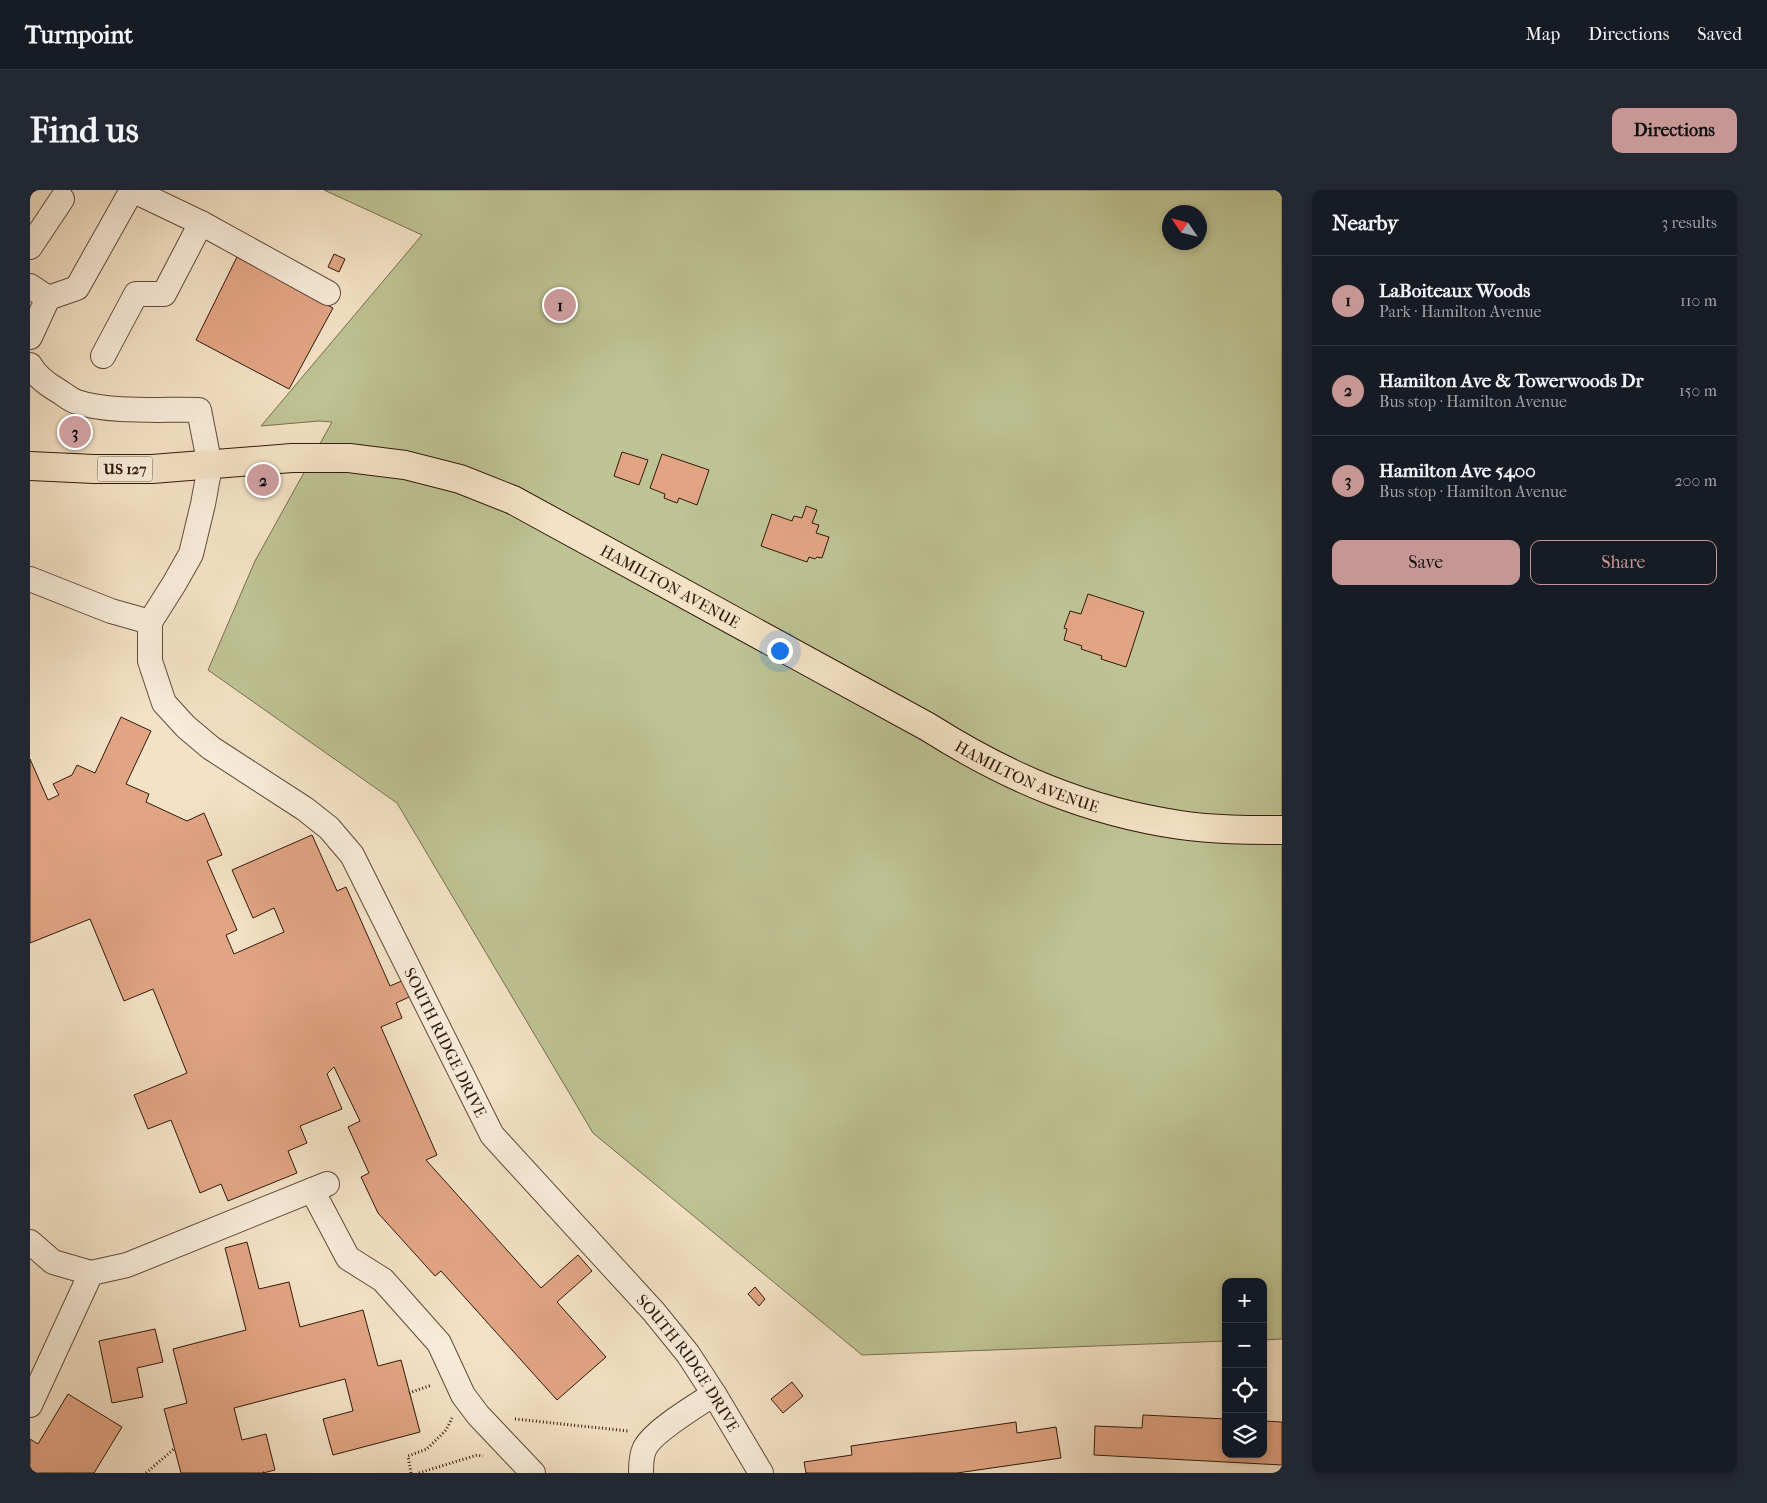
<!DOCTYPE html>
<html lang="en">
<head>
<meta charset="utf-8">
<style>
	body { margin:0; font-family:"IM FELL French Canon",serif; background:#242831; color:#f1f3f6 }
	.controls { position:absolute; right:15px; bottom:15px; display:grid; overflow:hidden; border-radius:10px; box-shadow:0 2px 8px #0003 }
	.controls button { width:45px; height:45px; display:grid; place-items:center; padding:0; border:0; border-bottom:1px solid #363941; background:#171b24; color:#f1f3f6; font:25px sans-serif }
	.compass { position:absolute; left:1132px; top:15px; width:45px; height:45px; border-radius:50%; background:#171b24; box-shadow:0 2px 8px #0003; rotate:305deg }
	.you { position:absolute; left:749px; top:460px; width:18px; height:18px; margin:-12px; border:4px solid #fff; border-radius:50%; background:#1a73e8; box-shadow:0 0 0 8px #1a73e833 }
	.badge { display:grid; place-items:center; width:32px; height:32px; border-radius:50%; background:#c59692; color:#111; font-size:16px; font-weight:700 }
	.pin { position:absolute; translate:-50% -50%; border:2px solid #fff; box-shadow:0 1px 5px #0006 }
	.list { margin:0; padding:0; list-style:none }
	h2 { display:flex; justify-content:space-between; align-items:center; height:65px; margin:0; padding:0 20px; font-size:21px }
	h2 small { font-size:16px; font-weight:400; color:#9ea1a6 }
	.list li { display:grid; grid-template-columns:32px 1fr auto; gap:15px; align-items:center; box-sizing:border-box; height:90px; padding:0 20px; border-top:1px solid #363941 }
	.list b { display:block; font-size:19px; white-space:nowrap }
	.list p { margin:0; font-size:16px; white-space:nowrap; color:#9ea1a6 }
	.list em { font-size:16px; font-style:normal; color:#9ea1a6 }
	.actions { display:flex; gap:10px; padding:15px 20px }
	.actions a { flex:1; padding:11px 0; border:1px solid #c59692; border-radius:10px; text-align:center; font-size:18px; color:#c59692 }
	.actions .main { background:#c59692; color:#111 }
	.icon { flex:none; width:28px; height:28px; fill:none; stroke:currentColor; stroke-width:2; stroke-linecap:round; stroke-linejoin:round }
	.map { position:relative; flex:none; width:1252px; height:1283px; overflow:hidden; border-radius:10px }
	header { display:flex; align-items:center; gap:30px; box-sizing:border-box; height:70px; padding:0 25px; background:#171b24; border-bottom:1px solid #363941 }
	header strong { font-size:24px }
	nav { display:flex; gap:28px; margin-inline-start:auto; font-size:18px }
	.intro { display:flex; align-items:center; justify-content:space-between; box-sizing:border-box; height:120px; padding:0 30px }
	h1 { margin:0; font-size:35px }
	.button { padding:12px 22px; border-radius:10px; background:#c59692; color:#111; font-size:18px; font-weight:700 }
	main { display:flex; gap:30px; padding:0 30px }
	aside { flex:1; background:#171b24; border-radius:10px; box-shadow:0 2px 8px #0003 }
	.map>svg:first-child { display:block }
	.green { fill:#bec393; stroke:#786e4f; fill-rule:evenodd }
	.building { fill:#e2a584; stroke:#31190b }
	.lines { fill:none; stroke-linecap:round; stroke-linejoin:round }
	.minor-casing { stroke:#624b3a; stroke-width:26 }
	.major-casing { stroke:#31190b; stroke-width:30 }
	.path { stroke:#31190b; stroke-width:3; stroke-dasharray:1 2.5; stroke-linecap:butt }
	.minor { stroke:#f8ecda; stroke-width:24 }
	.major { stroke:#f4e2c6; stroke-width:28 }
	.labels { text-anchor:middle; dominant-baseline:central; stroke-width:4.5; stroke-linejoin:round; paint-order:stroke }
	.shield { fill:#f8ecda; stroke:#6d5849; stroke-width:1 }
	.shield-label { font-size:15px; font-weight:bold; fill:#31190b }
	.street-label { font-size:16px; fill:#31190b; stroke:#f8ecda }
</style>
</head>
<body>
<header>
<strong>Turnpoint</strong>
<nav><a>Map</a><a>Directions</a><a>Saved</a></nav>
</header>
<div class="intro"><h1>Find us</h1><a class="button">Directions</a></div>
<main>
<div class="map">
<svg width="1252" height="1283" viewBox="0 0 1252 1283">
	<rect width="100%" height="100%" fill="#f4e2c6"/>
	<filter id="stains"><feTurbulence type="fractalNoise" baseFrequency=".004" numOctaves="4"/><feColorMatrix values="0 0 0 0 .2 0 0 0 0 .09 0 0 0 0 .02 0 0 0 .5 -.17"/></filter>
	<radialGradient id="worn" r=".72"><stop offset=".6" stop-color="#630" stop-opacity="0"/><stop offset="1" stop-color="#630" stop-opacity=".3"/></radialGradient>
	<path class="green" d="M294 0H1252V1149L1233 1150V1092H1196V1151L832 1165 563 943 367 613 178 480 225 371 302 232 289 231 231 236 392 45ZM1140 22H1170V52H1140Z"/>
	<g class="building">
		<polygon points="304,64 315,69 309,82 298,77"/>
		<polygon points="207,67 303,118 259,199 166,150"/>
		<polygon points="592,262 618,270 609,295 584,286"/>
		<polygon points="632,264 679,280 667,315 649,308 647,313 634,308 635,304 620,298"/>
		<polygon points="776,316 787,320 782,333 789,335 786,343 799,347 792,368 787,367 785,369 779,367 777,372 731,356 742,324 762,331 764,326 772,328"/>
		<polygon points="1058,404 1114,422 1096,477 1071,469 1072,466 1051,459 1052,456 1034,450 1037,439 1034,438 1040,421 1051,424"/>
		<polygon points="91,527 121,541 96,594 119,604 116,612 157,631 174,623 192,665 177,671 207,740 196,745 204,764 254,742 244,718 223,728 202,680 282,645 307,701 316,697 360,796 381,787 388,803 366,813 372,828 351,837 407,965 396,970 511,1098 548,1065 562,1081 527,1112 576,1167 527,1210 411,1081 405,1086 348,1023 331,987 339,983 318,937 330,931 304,877 297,884 312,919 270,936 277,953 258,961 267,983 198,1011 191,994 170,1003 141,930 118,939 104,905 157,883 123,799 94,811 60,729 0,753 0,569 18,610 29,605 23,594 42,585 47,575 65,583"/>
		<polygon points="217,1052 229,1099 259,1092 270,1137 333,1120 348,1176 371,1170 390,1242 303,1265 293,1229 323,1221 315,1189 204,1218 212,1250 236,1244 245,1280 233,1283 151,1283 134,1219 157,1213 143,1159 216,1140 195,1058"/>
		<polygon points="725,1097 735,1109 729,1116 718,1104"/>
		<polygon points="125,1139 133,1172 107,1178 113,1207 82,1213 69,1151"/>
		<polygon points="762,1192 773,1206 753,1223 741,1209"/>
		<polygon points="38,1204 92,1237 64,1283 0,1283 0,1249 8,1254"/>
		<polygon points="1113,1225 1196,1229 1196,1264 1233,1264 1233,1231 1252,1232 1252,1275 1064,1265 1065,1236 1112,1238"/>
		<polygon points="986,1232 987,1243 1026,1237 1031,1268 927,1283 776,1283 774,1272 822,1265 821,1256"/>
	</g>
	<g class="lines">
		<g class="minor-casing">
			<g id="minor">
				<polyline points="0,57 32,9"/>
				<polyline points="0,96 18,108"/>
				<polyline points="0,147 18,108 47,98 102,0 171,33 298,103"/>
				<polyline points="73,166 106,104 134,104 171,33"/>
				<path d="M0 175C6 186 17 194 27 200 34 204 40 210 47 212 79 223 134 219 169 220L180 276 173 314 161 364 144 394 120 432"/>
				<polyline points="0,389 81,421 120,432"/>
				<path id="s1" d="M120 432V471L134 513 156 537 181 558 275 619 299 638 322 665 462 945 624 1122 658 1164 684 1204 731 1283"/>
				<polyline points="282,1000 318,1068 353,1090 409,1153 433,1205 448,1225 503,1283"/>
				<polyline points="0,1052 23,1072 61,1083 97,1075 297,994"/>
				<polyline points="0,1215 61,1083"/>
				<path d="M611 1283C611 1275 611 1267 614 1260 620 1243 667 1215 684 1204"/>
			</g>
		</g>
		<g class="major-casing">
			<g id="major">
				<path id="s2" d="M0 276 64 279H122L262 268H319L375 275 430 289 483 310 898 537C977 587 1056 621 1150 635 1184 640 1218 640 1252 640"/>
			</g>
		</g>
		<g class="path">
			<polyline points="379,1203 402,1195"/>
			<polyline points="485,1229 598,1241"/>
			<polyline points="116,1283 145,1258"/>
			<polyline points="233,1283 234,1283"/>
			<polyline points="381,1283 378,1266 397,1259 416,1240 422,1228"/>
			<polyline points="389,1283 447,1265 453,1266"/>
		</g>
		<use href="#minor" class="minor"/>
		<use href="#major" class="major"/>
	</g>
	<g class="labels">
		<rect class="shield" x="67.5" y="266.5" width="55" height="25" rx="4"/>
		<g class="shield-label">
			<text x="95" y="279">US 127</text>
		</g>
		<g class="street-label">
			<text stroke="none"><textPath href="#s2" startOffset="669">HAMILTON AVENUE</textPath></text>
			<text stroke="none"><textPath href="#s2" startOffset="1074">HAMILTON AVENUE</textPath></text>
			<text stroke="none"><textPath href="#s1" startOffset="536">SOUTH RIDGE DRIVE</textPath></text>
			<text stroke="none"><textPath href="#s1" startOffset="941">SOUTH RIDGE DRIVE</textPath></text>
		</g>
	</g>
	<rect width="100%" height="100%" filter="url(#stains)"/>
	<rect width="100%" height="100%" fill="url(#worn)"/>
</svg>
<div class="controls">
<button>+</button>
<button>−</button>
<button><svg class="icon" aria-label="locate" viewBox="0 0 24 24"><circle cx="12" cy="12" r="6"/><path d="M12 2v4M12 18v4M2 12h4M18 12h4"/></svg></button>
<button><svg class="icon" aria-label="layers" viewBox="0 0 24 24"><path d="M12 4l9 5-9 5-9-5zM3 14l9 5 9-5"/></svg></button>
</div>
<svg class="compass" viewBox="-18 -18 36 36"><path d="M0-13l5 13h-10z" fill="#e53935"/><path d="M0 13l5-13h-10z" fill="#9ea1a6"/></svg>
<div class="you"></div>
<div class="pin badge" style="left:530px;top:115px">1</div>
<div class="pin badge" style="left:233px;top:290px">2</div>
<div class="pin badge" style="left:45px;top:242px">3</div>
</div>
<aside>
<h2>Nearby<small>3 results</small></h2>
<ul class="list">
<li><span class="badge">1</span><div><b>LaBoiteaux Woods</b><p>Park · Hamilton Avenue</p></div><em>110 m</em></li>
<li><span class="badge">2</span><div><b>Hamilton Ave &amp; Towerwoods Dr</b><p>Bus stop · Hamilton Avenue</p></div><em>150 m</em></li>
<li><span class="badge">3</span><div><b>Hamilton Ave 5400</b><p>Bus stop · Hamilton Avenue</p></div><em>200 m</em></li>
</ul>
<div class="actions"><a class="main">Save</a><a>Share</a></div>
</aside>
</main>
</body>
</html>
